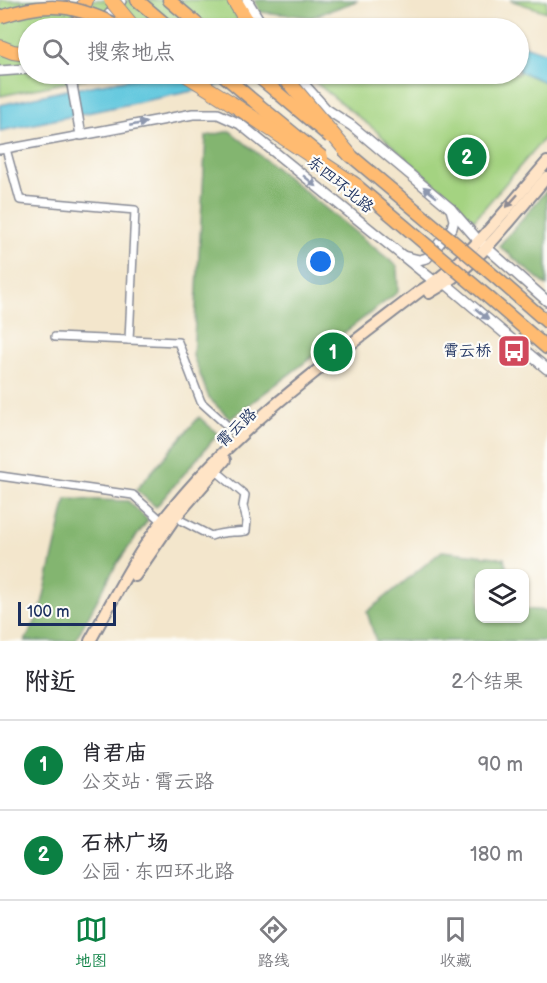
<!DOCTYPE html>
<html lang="zh">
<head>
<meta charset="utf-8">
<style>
	body { margin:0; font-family:"Balsamiq Sans","LXGW WenKai TC",sans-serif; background:#f2f2f3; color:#2b2b33 }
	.controls { position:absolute; right:18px; bottom:18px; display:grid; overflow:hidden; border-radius:12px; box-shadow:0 2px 4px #0004 }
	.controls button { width:54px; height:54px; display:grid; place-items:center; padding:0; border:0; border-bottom:2px solid #e1e1e2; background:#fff; color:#2b2b33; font:30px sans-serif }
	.scale { position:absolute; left:18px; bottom:15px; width:98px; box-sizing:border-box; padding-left:6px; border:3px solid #1b2f5e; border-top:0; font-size:16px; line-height:21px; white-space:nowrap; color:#1b2f5e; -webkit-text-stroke:4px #fdfcf7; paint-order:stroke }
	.you { position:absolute; left:321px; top:262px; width:21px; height:21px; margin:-15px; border:4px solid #fff; border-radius:50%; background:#1a73e8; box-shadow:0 0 0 9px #1a73e833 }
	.badge { display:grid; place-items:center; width:39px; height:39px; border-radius:50%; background:#0b8043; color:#fff; font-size:20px; font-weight:700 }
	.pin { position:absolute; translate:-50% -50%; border:3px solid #fff; box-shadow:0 2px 6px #0006 }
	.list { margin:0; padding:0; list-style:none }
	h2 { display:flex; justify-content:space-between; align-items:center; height:78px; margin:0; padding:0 24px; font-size:26px }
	h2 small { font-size:20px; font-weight:400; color:#7c7c81 }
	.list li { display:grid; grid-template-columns:39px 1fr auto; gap:18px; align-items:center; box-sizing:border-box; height:90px; padding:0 24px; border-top:2px solid #e1e1e2 }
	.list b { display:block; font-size:22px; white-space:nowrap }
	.list p { margin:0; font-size:20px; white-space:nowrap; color:#7c7c81 }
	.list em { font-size:20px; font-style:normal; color:#7c7c81 }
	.icon { flex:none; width:33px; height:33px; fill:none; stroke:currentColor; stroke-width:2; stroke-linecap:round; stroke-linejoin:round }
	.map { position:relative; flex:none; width:547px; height:641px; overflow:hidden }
	.search { position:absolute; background:#fff; box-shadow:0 2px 4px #0004; left:18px; right:18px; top:18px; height:66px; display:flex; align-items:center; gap:15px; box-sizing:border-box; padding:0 21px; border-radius:33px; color:#7c7c81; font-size:22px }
	.sheet { height:258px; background:#fff }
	nav { display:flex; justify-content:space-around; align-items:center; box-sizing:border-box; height:84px; border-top:2px solid #e1e1e2; background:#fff; font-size:16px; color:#7c7c81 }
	nav a { display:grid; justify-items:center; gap:3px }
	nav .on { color:#0b8043 }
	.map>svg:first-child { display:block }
	.green { fill:#a4d381; stroke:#608170; stroke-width:1.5 }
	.forest { fill:#83b56f; stroke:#4f7266; stroke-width:1.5 }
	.water { fill:#61c7de; stroke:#3e7b9e; stroke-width:1.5 }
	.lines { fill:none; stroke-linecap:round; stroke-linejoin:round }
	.minor-casing { stroke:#878a95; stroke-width:10 }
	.tertiary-casing { stroke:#878a95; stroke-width:12 }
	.secondary-casing { stroke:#878a95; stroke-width:14 }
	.trunk-casing { stroke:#878a95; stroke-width:15 }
	.motorway-casing { stroke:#878a95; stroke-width:16 }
	.minor { stroke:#fff; stroke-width:7 }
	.tertiary { stroke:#fff; stroke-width:9 }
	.secondary { stroke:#ffe4c6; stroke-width:10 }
	.trunk { stroke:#ffbb71; stroke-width:12 }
	.motorway { stroke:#ffbb71; stroke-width:14 }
	.trunk-bridge-casing { stroke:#878a95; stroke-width:15; stroke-linecap:butt }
	.motorway-bridge-casing { stroke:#878a95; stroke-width:16; stroke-linecap:butt }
	.trunk-bridge { stroke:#ffbb71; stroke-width:12 }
	.motorway-bridge { stroke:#ffbb71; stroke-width:14 }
	.oneway { fill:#8d97ae }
	.oneway2 { fill:#8d8a92 }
	.labels { text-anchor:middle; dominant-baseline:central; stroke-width:4.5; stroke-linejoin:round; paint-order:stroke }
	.street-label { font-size:16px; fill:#1b2f5e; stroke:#fdfcf7 }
	.poi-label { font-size:16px; fill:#1b2f5e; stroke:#fdfcf7; text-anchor:end }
</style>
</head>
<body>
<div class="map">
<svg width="547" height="641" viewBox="0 0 547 641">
	<rect width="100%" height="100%" fill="#fdfcf7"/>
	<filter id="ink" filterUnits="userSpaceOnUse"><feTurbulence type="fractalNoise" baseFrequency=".0167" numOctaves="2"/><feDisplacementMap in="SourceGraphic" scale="12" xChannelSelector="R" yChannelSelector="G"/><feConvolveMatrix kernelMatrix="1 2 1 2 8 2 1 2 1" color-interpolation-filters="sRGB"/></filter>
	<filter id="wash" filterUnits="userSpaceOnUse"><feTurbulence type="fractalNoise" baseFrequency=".008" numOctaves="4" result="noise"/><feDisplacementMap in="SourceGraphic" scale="24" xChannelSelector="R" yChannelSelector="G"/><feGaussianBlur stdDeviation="1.35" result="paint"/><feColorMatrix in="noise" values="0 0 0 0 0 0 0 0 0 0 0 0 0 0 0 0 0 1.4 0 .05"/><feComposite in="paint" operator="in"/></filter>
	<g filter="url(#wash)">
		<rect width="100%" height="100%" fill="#f3e6cc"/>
		<g class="green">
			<polygon points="0,0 229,0 242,28 28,28 28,74 107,74 0,96"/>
			<polygon points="510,0 547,0 547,12"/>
			<polygon points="519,68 547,78 547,135 474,220 375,130 315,82 313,74 518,74"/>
		</g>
		<g class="forest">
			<polygon points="254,0 357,0 357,1 312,17 260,12"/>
			<polygon points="230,131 397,266 398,292 230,419 209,398 193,356 206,136"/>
			<polygon points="547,190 547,286 499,246"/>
			<polygon points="199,417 218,434 156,507 136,490"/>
			<polygon points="66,499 128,501 148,520 116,565 75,641 25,641 40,613"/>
			<polygon points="442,551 504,558 508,573 480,574 480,618 524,618 525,609 547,611 547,641 376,641 367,612"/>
		</g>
		<g class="water">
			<polygon points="518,43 547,53 547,83 519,71"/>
			<polygon points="159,74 274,74 0,131 0,105 62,91"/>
		</g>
	</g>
	<g filter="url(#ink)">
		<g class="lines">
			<g class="minor-casing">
				<g id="minor">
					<polyline points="6,149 20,200 135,210 129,340"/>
					<polyline points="0,150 81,135"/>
					<polyline points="55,337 178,342 201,402 232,430"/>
					<polyline points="0,476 133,495 162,521"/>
					<path d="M182 521 211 536C223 531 234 533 246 531L247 521 243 506 245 495 221 475"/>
				</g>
			</g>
			<g class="tertiary-casing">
				<g id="tertiary">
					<polyline points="247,0 264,28"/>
					<polyline points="97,28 121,1"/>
					<polyline points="0,71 28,69"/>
					<polyline points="70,74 81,135 193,114 218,114 240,124 435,282 446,284 547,369"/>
					<polyline points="295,74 326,109 352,126 450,208 478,240 547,301"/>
					<polyline points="403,256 419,260 427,258 452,228 454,220 451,209"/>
				</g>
			</g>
			<g class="secondary-casing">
				<g id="secondary">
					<path d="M429 293C478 267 512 217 547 177"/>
					<polyline points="135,576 174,519 225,460"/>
					<path d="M90 641C113 600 134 557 163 520 234 428 329 361 420 291 465 265 512 202 547 162"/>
				</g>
			</g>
			<g class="trunk-casing">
				<g id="trunk">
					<polyline points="137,0 170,28"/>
					<polyline points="169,0 202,28"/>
					<polyline points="222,74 255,102"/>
					<polyline points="255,74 278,93"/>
					<polyline points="500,281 547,322"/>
					<polyline points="488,297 547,348"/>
				</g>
			</g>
			<g class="motorway-casing">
				<g id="motorway">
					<polyline points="234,0 251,28"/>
					<polyline points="76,28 86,0"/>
					<polyline points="0,47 13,52 28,54"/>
					<polyline points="185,74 231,103"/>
				</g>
			</g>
			<use href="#minor" class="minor"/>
			<use href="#tertiary" class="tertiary"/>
			<use href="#secondary" class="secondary"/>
			<use href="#trunk" class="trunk"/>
			<use href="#motorway" class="motorway"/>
			<g class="trunk-bridge-casing">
				<g id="trunk-bridge">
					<path d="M0 17C49 0 77 5 122 28"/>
					<polyline points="278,93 330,137"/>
					<polyline points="255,102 322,157"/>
					<polyline points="343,149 500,281"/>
					<polyline points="351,181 488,297"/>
				</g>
			</g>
			<g class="motorway-bridge-casing">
				<g id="motorway-bridge">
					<polyline points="111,0 134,28"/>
					<polyline points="282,74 350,155"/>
					<polyline points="231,103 357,186"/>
				</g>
			</g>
			<use href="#trunk-bridge" class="trunk-bridge"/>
			<use href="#motorway-bridge" class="motorway-bridge"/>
		</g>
		<defs><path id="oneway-solid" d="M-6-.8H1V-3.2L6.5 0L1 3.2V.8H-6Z" transform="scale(1.5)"/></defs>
		<g class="oneway">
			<use href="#oneway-solid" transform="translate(138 124) rotate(-11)"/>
			<use href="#oneway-solid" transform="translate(310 181) rotate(39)"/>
			<use href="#oneway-solid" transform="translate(430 192) rotate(-141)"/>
			<use href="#oneway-solid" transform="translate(482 314) rotate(40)"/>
		</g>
		<use class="oneway2" href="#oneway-solid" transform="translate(512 201) rotate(132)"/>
	</g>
	<defs>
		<g id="bus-square" transform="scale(1.725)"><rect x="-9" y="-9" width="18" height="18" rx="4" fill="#d1495b" stroke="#fdfcf7"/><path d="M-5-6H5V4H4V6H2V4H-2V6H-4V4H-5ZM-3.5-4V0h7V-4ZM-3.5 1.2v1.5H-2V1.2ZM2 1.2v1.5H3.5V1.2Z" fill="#fff"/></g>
	</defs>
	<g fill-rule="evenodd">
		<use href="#bus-square" x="514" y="351"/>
	</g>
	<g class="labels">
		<g class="street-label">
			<text transform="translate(340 185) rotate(39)">东四环北路</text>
			<text transform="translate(237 428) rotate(-44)">霄云路</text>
		</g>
		<g class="poi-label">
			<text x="491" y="351">霄云桥</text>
		</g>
	</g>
</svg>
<div class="controls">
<button><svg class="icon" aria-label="layers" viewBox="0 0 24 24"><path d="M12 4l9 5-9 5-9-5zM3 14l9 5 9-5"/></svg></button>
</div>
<div class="scale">100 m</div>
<div class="you"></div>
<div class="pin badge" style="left:333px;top:352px">1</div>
<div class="pin badge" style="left:467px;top:157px">2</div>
<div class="search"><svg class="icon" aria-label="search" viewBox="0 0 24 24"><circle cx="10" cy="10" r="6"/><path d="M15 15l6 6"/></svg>搜索地点</div>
</div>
<section class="sheet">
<h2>附近<small>2个结果</small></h2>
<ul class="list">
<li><span class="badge">1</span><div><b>肖君庙</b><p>公交站 · 霄云路</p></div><em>90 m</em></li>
<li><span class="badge">2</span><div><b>石林广场</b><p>公园 · 东四环北路</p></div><em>180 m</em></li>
</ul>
</section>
<nav>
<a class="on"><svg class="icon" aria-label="map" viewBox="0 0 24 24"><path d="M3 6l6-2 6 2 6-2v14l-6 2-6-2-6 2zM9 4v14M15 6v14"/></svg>地图</a>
<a><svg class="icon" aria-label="directions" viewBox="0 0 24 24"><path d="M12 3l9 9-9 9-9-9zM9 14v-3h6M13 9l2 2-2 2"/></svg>路线</a>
<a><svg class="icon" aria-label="saved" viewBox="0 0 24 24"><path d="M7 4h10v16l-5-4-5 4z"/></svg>收藏</a>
</nav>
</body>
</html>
